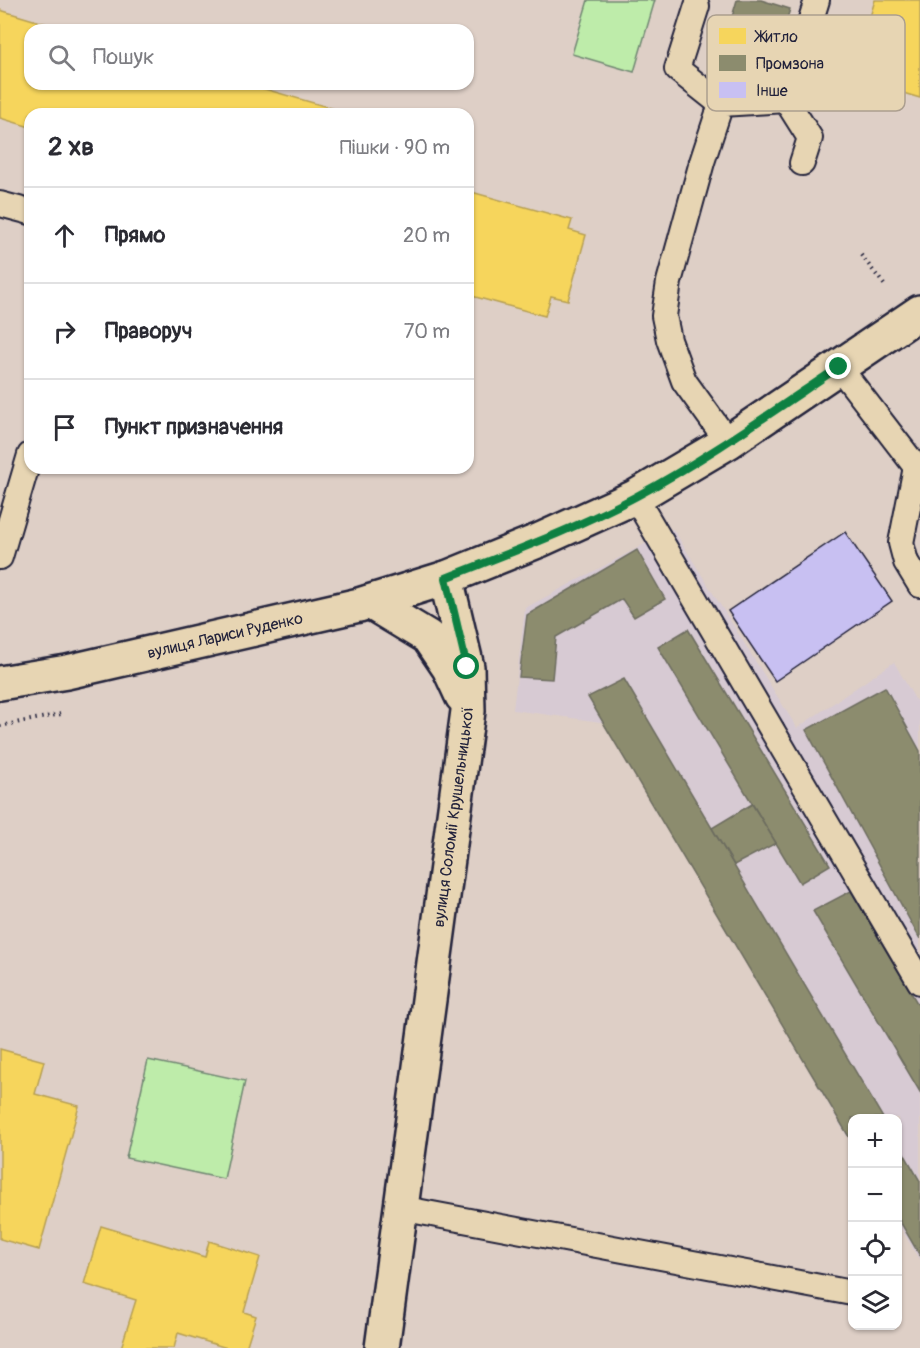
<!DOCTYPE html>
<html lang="uk">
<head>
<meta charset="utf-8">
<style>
	body { margin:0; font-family:Pangolin,sans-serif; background:#f7f7f7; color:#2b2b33 }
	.controls { position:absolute; right:18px; bottom:18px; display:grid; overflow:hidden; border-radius:12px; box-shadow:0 2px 4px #0004 }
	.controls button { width:54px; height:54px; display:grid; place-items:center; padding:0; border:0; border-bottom:2px solid #e1e1e2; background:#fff; color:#2b2b33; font:30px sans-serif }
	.stop { position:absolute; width:18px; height:18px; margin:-14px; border:4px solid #0b8043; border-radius:50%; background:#fff }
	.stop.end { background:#0b8043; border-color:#fff; box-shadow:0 2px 6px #0008 }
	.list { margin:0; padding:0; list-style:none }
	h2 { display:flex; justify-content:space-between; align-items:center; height:78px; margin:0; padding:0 24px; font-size:26px }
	h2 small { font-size:20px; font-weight:400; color:#7c7c81 }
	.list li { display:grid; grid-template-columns:39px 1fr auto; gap:18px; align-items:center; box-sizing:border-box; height:96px; padding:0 24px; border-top:2px solid #e1e1e2 }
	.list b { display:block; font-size:22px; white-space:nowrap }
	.list em { font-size:20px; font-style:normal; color:#7c7c81 }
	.icon { flex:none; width:33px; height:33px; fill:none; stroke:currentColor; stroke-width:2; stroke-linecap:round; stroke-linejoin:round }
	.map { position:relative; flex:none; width:920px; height:1348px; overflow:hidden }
	.search { position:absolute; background:#fff; box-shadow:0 2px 4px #0004; left:24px; top:24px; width:450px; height:66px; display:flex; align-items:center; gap:15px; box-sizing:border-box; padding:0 21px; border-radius:18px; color:#7c7c81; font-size:22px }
	.panel { position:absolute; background:#fff; box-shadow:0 2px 4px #0004; left:24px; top:108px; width:450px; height:366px; border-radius:18px }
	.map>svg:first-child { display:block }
	.built { fill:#d7cad3 }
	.green { fill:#beecaa; stroke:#708772; stroke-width:1.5 }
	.homes { fill:#f6d55c; stroke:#b69f52; stroke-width:1.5 }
	.industry { fill:#8c8c6e; stroke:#6c6c5f; stroke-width:1.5 }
	.building { fill:#c8c0f2; stroke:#22223b; stroke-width:1.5 }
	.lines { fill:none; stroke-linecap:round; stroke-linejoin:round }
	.lane-casing { stroke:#22223b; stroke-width:28 }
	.street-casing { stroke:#22223b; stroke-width:38 }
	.path { stroke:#22223b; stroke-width:4; stroke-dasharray:1.5 4.5; stroke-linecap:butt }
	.lane { stroke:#e7d5b3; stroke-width:24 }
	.street { stroke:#e7d5b3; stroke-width:33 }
	.route { stroke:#0b8043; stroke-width:8 }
	.labels { text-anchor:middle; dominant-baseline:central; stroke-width:6; stroke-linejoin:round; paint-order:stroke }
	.street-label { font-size:16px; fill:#22223b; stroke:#e7d5b3 }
	.key { fill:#e7d5b3; stroke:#ac9f8f; stroke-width:1.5 }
	.key-label { font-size:16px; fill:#22223b }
</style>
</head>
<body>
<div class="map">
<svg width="920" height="1348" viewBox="0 0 920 1348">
	<rect width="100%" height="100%" fill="#decfc6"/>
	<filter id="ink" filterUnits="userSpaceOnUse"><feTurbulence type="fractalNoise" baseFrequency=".0167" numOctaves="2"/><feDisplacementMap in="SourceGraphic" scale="12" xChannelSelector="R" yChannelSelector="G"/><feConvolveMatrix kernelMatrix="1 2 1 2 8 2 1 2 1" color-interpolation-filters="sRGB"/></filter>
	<g filter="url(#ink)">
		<polygon class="built" points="673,529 797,728 894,662 916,701 920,699 920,1261 898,1223 898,1118 852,1118 852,1145 608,723 513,710 525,608"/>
		<g class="green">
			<polygon points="588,0 655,0 634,72 572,54"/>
			<polygon points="148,1060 245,1081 224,1179 126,1158"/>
		</g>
		<g class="homes">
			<polygon points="875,0 920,0 920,98 852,78"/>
			<polygon points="0,10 67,30 30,30 30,84 247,84 352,114 30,114 30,127 0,118"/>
			<polygon points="468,191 572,220 569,230 586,235 568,300 551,296 545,316 468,295"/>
			<polygon points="0,1049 44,1061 35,1094 79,1106 39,1250 0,1239"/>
			<polygon points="101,1226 205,1257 209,1241 260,1257 244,1312 256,1316 246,1348 227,1348 178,1333 174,1348 121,1348 136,1300 84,1284"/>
		</g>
		<g class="industry">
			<polygon points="737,0 761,0 790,9 766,89 715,74"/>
			<polygon points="637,550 665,599 634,617 622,599 556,637 552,679 519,677 527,615"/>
			<polygon points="688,629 830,865 800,883 658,647"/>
			<polygon points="624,679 883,1118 852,1118 852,1142 588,697"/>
			<polygon points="885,687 920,751 920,939 806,730"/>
			<polygon points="752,804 776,843 734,865 712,828"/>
			<polygon points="851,891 920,1008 920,1092 813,911"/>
			<polygon points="898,1143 920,1181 920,1256 898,1218"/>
		</g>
		<polygon class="building" points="845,532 892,601 775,681 728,611"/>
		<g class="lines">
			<g class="lane-casing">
				<g id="lane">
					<polyline points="697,6 677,69 721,104"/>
					<polyline points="786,100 810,138 802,163"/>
					<polyline points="0,204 30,212"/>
					<polyline points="839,367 916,467 901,543 906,562 920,585"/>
					<polyline points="728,442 684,381 669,340 664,316 669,282 702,162 721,104 786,100 817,0"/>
					<polyline points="635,497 920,982"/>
					<polyline points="0,557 30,455"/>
					<polyline points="400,1208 852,1293"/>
				</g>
			</g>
			<g class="street-casing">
				<g id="street">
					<polyline points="370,602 428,637 449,668 462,696"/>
					<path id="s1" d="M0 683 67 672 359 605 446 578 540 540 635 497 728 442 920 312"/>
					<path id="s2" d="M382 1348 468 711 467 667 446 578"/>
				</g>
			</g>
			<g class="path">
				<polyline points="861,255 886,287"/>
				<polyline points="0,726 61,714"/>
			</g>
			<use href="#lane" class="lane"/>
			<use href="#street" class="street"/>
		</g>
	</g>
	<g class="lines" filter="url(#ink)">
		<path class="route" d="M467 667 446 578C509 553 575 529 635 497 706 459 772 412 839 367"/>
	</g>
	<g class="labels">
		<g class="street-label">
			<text stroke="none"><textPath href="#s1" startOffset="230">вулиця Лариси Руденко</textPath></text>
			<text stroke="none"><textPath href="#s2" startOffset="536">вулиця Соломії Крушельницької</textPath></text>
		</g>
	</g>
	<rect x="707" y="15" width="198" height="96" rx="9" class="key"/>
	<rect x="719" y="28" width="27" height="16" fill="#f6d55c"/>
	<rect x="719" y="55" width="27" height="16" fill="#8c8c6e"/>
	<rect x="719" y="82" width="27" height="16" fill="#c8c0f2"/>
	<g class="key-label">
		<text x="756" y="42">Житло</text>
		<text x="756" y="69">Промзона</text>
		<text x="756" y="96">Інше</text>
	</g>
</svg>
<div class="controls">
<button>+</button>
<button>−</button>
<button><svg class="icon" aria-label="locate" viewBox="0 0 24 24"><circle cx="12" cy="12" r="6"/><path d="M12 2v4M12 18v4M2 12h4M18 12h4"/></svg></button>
<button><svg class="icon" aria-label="layers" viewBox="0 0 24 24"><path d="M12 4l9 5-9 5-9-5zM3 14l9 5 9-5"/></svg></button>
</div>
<div class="stop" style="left:467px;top:667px"></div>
<div class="stop end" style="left:839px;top:367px"></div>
<div class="search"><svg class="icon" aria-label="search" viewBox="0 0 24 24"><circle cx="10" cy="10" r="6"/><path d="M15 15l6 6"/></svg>Пошук</div>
<section class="panel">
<h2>2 хв<small>Пішки · 90 m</small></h2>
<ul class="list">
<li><svg class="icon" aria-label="ahead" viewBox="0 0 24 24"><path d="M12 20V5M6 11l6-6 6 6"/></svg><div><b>Прямо</b></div><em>20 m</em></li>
<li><svg class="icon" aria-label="right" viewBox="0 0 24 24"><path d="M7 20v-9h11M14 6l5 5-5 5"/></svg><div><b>Праворуч</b></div><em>70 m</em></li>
<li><svg class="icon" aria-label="arrive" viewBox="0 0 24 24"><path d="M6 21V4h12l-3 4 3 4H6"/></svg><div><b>Пункт призначення</b></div></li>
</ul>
</section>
</div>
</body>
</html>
